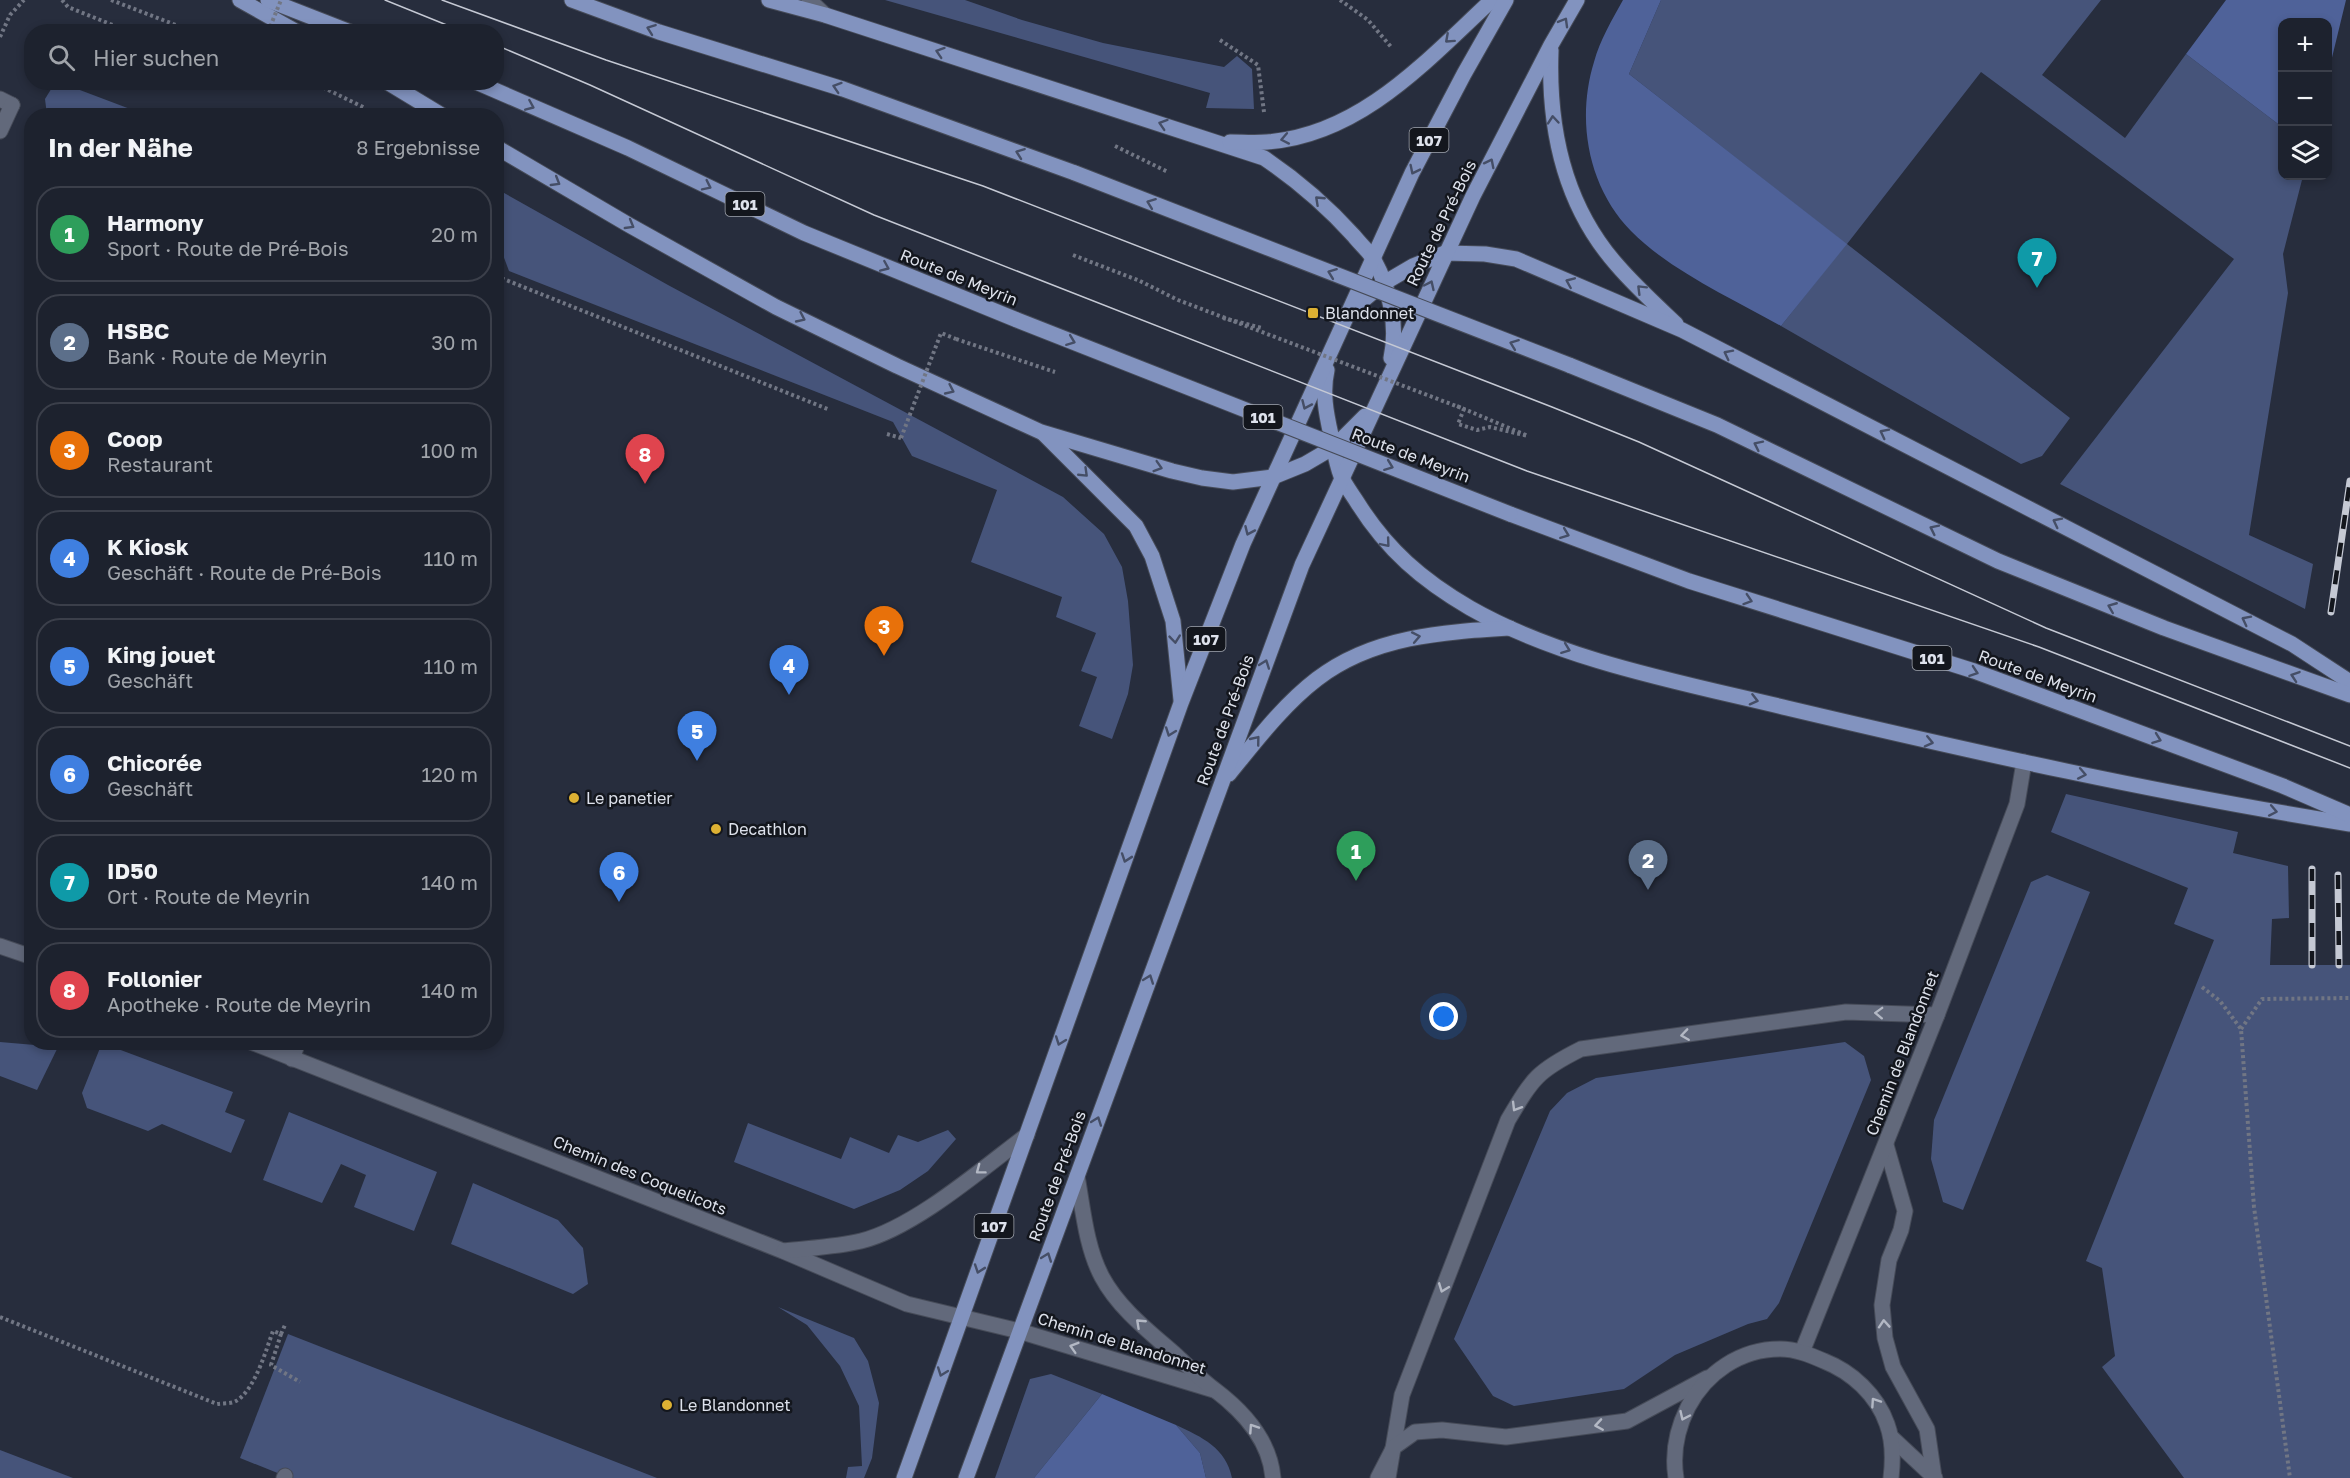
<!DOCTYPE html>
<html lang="de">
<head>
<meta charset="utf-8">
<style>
	body { margin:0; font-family:"Golos Text",sans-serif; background:#252a36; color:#f1f3f6 }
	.controls { position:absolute; right:18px; top:18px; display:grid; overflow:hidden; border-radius:12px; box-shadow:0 3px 9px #0003 }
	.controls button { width:54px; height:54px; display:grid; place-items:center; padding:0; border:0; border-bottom:2px solid #3b3f4a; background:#1d222e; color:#f1f3f6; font:30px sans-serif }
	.you { position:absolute; left:1444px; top:1017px; width:21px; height:21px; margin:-15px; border:4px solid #fff; border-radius:50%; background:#1a73e8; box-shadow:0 0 0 9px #1a73e833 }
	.badge { display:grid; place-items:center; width:39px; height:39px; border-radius:50%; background:#ddb133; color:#fff; font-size:20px; font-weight:700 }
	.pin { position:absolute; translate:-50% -50px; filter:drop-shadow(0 2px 3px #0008) }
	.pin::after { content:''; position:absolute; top:32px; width:21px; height:18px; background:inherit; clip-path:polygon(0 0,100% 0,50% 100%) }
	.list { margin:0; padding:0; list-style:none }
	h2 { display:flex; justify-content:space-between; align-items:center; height:78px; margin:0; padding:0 24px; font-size:26px }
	h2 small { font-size:20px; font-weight:400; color:#a0a4aa }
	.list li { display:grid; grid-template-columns:39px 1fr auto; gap:18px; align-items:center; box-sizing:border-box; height:96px; margin:0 12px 12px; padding:0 12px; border:2px solid #3b3f4a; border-radius:24px }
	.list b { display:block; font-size:22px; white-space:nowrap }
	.list p { margin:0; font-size:20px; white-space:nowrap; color:#a0a4aa }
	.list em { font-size:20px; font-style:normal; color:#a0a4aa }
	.icon { flex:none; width:33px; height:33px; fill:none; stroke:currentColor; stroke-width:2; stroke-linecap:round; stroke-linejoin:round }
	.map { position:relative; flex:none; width:2350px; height:1478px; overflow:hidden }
	.search { position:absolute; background:#1d222e; box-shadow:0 3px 9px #0003; left:24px; top:24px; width:480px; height:66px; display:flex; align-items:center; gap:15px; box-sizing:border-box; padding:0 21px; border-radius:24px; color:#a0a4aa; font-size:22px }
	.panel { position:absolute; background:#1d222e; box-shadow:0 3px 9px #0003; left:24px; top:108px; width:480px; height:942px; border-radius:24px }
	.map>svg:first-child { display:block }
	.green { fill:#46547a }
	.forest { fill:#4f6299 }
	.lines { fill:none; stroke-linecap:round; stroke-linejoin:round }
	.service-casing { stroke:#464b58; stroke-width:17 }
	.pedestrian-casing { stroke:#464b58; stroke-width:17 }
	.minor-casing { stroke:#464b58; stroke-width:17 }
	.primary-casing { stroke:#464b58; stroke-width:17 }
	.path { stroke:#717684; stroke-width:4; stroke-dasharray:3 3; stroke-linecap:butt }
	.service { stroke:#62697b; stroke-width:15 }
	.pedestrian { stroke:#62697b; stroke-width:15 }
	.minor { stroke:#62697b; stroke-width:15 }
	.primary { stroke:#8293bf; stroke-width:15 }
	.tram { stroke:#c5c9d4; stroke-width:1.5 }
	.rail-casing { stroke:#c5c9d4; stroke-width:7 }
	.rail { stroke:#13161d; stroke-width:4.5; stroke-dasharray:14; stroke-linecap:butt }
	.primary-bridge-casing { stroke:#464b58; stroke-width:17; stroke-linecap:butt }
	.path-bridge { stroke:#717684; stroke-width:4; stroke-dasharray:3 3; stroke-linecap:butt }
	.primary-bridge { stroke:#8293bf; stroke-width:15 }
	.oneway { stroke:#454e66 }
	.oneway2 { stroke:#b3b8c4 }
	.poi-dot { fill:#ddb133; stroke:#13161d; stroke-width:2 }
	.labels { text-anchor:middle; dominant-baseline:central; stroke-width:5; stroke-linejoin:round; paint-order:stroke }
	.shield { fill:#13161d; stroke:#a1a5ae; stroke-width:1.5 }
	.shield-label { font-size:15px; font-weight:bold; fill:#dee2ec }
	.street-label { font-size:16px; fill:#dee2ec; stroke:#13161d }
	.poi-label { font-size:16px; fill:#dee2ec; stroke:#13161d; text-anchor:start }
</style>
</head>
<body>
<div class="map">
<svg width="2350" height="1478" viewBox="0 0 2350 1478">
	<rect width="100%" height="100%" fill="#272d3d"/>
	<g class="green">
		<polygon points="885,0 965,0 1022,20 1103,43 1224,67 1237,56 1252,69 1254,109 1206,108 1210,93"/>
		<polygon points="1661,0 2101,0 2042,75 2125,138 2186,54 2282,127 2282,176 2303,176 2283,254 2288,293 2249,535 2313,564 2305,609 2060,484 2234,259 1981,72 1847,244 2070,418 2042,456 2021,464 1781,326 1846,244 1629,74"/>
		<polygon points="64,84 146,115 47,115 45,99 53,86"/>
		<polygon points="497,189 668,285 1063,497 1104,534 1122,567 1128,601 1133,665 1128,694 1112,739 1079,726 1097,677 1081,671 1096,633 1056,617 1062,597 971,562 997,490 912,456 893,422 509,271 497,239"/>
		<polygon points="2066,794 2238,832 2233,853 2288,866 2289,918 2272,919 2270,965 2350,965 2350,1478 2184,1478 2102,1367 2115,1356 2102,1268 2086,1261 2214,940 2174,924 2188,888 2051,832"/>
		<polygon points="2047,875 2090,892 1963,1210 1943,1202 1931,1159 1934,1120 2031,882"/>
		<polygon points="0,1042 58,1047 37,1090 0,1076"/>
		<polygon points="1845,1042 1864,1056 1871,1080 1779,1303 1767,1319 1748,1324 1675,1355 1624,1389 1514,1406 1493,1396 1454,1339 1550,1111 1567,1093 1596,1078"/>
		<polygon points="102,1043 233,1092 225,1112 245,1120 231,1153 162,1124 148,1131 87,1108 82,1093"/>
		<polygon points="289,1112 437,1172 414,1231 354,1207 366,1175 341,1164 322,1203 263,1180"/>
		<polygon points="748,1123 841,1159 850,1137 889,1153 898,1135 918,1142 948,1130 956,1139 928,1171 900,1190 854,1209 734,1162"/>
		<polygon points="473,1183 558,1220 583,1248 588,1284 573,1294 451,1244"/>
		<polygon points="778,1307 854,1338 868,1361 879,1403 872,1458 864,1478 846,1478 848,1467 862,1466 859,1406 840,1366 807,1325"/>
		<polygon points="288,1334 657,1478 290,1478 240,1458"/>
		<polygon points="1051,1374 1102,1394 1034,1478 995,1478 1030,1379"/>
		<path d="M1176 1425C1202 1437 1226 1448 1232 1478H1206L1200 1453Z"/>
		<polygon points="0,1450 73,1478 0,1478"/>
	</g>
	<g class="forest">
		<path d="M1623 0H1661L1629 74 1847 244 1781 326C1733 299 1669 270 1631 231 1588 187 1576 120 1594 62 1600 40 1612 20 1623 0Z"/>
		<polygon points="2226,0 2346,0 2328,74 2328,22 2282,22 2282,127 2186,54"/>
		<polygon points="1102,1394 1176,1425 1200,1453 1206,1478 1034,1478"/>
	</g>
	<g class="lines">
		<g class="service-casing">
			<g id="service">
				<polyline points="809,0 825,15"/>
				<polyline points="0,99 12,105"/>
				<polyline points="292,1059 298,1042"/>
				<polyline points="1886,1145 1905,1211 1901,1230 1889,1260 1882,1305 1885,1338 1893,1367 1927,1429 1934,1477"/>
				<path d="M1388 1478 1402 1395 1508 1120C1533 1078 1537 1071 1581 1049L1846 1012 1937 1015"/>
			</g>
		</g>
		<g class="pedestrian-casing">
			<polyline id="pedestrian" points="284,1478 285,1476"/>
		</g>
		<g class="minor-casing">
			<g id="minor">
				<polyline points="0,131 12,105"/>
				<polyline points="0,946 32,957"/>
				<polyline points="251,1042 783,1251 907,1304 1019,1331 1214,1390"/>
				<path d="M1077 1176C1083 1209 1086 1247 1102 1277 1119 1309 1151 1333 1177 1356 1189 1367 1201 1380 1215 1390 1244 1412 1270 1440 1273 1478"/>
				<path d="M784 1251C809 1248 836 1247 861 1241 914 1228 983 1168 1027 1135"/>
				<polyline points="1802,1352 1937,1015 2017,804 2024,762"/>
				<polyline points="1891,1437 1935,1478"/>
				<polyline points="1378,1478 1394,1447 1415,1432 1442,1430 1506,1437 1627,1421 1707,1378"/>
				<path d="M1676 1478C1672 1453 1677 1429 1688 1407 1706 1373 1740 1349 1780 1349 1796 1349 1810 1355 1824 1361 1852 1372 1877 1395 1887 1424 1893 1440 1893 1461 1891 1478"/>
			</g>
		</g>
		<g class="primary-casing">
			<g id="primary">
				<polyline points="240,0 297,32"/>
				<polyline points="268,0 350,32"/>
				<polyline points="572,0 659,32 843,89 1075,173"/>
				<path d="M769 0 825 15 1264 158C1298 181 1326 205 1354 236 1360 244 1369 251 1374 260 1390 289 1398 326 1391 358"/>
				<path d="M1551 50C1548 128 1564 205 1617 265 1635 286 1656 305 1676 324"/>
				<polyline points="387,82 443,116"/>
				<polyline points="476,82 628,148 804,233 1017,320"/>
				<path d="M1230 142C1242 142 1255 143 1267 142 1361 135 1427 60 1492 0"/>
				<polyline points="496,147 629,225 776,307 897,366 1041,432 1172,471 1202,478 1233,482 1273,477 1305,464 1334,447 1365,416"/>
				<polyline points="1354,311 1361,302 1384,283 1413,266 1445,253 1485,254 1516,259 1682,330 2292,644 2350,682"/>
				<polyline points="1569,365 1717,425 1998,561 2164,628 2350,695"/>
				<path d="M1327 370C1322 392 1326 413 1331 435 1334 449 1336 463 1341 476 1345 485 1352 494 1357 502 1387 550 1422 580 1470 608 1563 661 1684 683 1787 708 1973 752 2161 794 2350 824"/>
				<polyline points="1044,434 1136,526 1152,556 1173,621 1181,700"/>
				<polyline points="1510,514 1689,581 1974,671 2283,786 2350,815"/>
				<path d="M1229 774C1256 741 1283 705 1317 679 1373 636 1443 632 1510 628"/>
				<polyline points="904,1478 1181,703 1243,544 1412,173 1464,74 1506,0"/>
				<polyline points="966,1478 1302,565 1473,196 1551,45 1577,0"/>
			</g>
		</g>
		<g class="path">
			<polyline points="62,0 68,7 130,32"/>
			<polyline points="111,0 194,32"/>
			<polyline points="1340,0 1368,20 1392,48"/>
			<polyline points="0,37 10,15 24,0"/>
			<polyline points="1220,40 1258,65 1264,112"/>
			<polyline points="312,82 365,108"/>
			<polyline points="1115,146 1168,172"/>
			<polyline points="1073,255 1140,281"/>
			<polyline points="496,276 830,410"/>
			<polyline points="1223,318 1262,328"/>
			<polyline points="956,339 1055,372"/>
			<polyline points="1457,406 1528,436"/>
			<polyline points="887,434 901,438"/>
			<polyline points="2202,987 2220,1001 2241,1029 2254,1207 2290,1478"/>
			<polyline points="2241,1029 2262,999 2350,998"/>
			<path d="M0 1317 217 1404C223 1403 231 1404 236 1401 255 1390 266 1350 273 1331L281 1334 271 1365 300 1382"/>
			<polyline points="281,1334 285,1325"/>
		</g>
		<use href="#service" class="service"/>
		<use href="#pedestrian" class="pedestrian"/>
		<use href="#minor" class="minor"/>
		<use href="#primary" class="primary"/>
		<g class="tram">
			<polyline points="385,0 464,32"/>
			<polyline points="442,0 606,60 983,186 1552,407 1639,442 2046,628 2350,746"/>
			<polyline points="496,45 590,85 874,215 1527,471 2039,647 2350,768"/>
		</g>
		<g class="rail-casing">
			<g id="rail">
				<polyline points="2331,612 2350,481"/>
				<polyline points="2338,875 2339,965"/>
				<polyline points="2312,965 2312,869"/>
			</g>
		</g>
		<use href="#rail" class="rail"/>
		<g class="primary-bridge-casing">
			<g id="primary-bridge">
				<polyline points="1075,173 1569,365"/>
				<polyline points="1017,320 1510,514"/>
			</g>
		</g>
		<g class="path-bridge">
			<polyline points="268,32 281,0"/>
			<polyline points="1140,281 1178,300 1464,409 1458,424 1477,430 1490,427 1528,436"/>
			<polyline points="901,438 941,333 956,339"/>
		</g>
		<use href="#primary-bridge" class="primary-bridge"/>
	</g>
	<defs><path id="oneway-chevron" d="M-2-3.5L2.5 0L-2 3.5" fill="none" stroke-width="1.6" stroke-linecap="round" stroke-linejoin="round" transform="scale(1.5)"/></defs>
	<g class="oneway">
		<use href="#oneway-chevron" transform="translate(1564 22) rotate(-60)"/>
		<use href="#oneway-chevron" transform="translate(651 29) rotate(-160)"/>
		<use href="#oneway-chevron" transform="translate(1449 39) rotate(138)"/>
		<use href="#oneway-chevron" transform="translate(940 52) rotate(-162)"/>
		<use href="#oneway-chevron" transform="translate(837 87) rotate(-162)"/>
		<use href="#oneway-chevron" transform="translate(530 106) rotate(23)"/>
		<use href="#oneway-chevron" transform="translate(1553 120) rotate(-95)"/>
		<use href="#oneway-chevron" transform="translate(1163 124) rotate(-162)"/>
		<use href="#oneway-chevron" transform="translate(1285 139) rotate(169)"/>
		<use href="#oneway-chevron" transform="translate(1020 153) rotate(-160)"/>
		<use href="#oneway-chevron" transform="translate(1490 163) rotate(-63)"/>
		<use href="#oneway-chevron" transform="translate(1414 170) rotate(116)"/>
		<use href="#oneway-chevron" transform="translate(556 182) rotate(31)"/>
		<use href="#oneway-chevron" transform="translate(707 186) rotate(26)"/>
		<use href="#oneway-chevron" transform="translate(1319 200) rotate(-137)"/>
		<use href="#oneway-chevron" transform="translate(1151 203) rotate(-159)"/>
		<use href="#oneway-chevron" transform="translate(630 225) rotate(30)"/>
		<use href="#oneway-chevron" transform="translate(885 267) rotate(23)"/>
		<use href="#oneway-chevron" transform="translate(1332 273) rotate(-159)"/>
		<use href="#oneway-chevron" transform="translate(1570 282) rotate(-157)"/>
		<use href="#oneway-chevron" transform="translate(1430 285) rotate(-65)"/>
		<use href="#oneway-chevron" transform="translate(1641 289) rotate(-135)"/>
		<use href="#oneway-chevron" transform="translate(801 318) rotate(25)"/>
		<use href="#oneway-chevron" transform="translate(1071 341) rotate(21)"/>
		<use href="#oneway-chevron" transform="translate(1514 344) rotate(-159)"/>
		<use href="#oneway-chevron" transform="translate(1728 354) rotate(-153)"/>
		<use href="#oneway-chevron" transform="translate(950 390) rotate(25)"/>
		<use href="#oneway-chevron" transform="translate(1306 405) rotate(114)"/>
		<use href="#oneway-chevron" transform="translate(1884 433) rotate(-153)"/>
		<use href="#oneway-chevron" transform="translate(1758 445) rotate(-154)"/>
		<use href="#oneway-chevron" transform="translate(1389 466) rotate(21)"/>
		<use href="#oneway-chevron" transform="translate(1158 467) rotate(17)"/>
		<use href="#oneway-chevron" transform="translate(1084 473) rotate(44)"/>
		<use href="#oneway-chevron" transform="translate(2057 522) rotate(-153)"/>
		<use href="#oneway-chevron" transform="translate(1934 529) rotate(-154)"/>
		<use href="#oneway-chevron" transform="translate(1249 531) rotate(114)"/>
		<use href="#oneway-chevron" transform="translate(1565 534) rotate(21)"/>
		<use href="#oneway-chevron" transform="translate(1386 543) rotate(50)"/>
		<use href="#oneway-chevron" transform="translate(1748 600) rotate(18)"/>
		<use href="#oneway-chevron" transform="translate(2112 607) rotate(-158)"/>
		<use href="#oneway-chevron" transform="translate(2246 620) rotate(-153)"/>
		<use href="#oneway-chevron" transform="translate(1416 637) rotate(-11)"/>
		<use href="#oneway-chevron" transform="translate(1175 639) rotate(84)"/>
		<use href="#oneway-chevron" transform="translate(1566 649) rotate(21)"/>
		<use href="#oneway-chevron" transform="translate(1265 664) rotate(-70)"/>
		<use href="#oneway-chevron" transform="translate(1974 672) rotate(19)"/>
		<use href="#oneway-chevron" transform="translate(2295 676) rotate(-161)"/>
		<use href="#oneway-chevron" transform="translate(1754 700) rotate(14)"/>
		<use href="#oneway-chevron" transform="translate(1170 732) rotate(110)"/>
		<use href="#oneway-chevron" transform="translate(2157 739) rotate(20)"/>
		<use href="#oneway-chevron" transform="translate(1256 740) rotate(-51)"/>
		<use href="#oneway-chevron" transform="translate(1929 742) rotate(13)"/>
		<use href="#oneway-chevron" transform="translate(2082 774) rotate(11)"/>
		<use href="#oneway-chevron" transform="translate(2273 811) rotate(11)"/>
		<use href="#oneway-chevron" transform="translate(1126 858) rotate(109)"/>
		<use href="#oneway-chevron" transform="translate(1149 979) rotate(-70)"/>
		<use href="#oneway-chevron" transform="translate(1060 1041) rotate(110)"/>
		<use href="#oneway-chevron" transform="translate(1097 1121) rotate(-70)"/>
		<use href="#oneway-chevron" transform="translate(1047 1257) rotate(-70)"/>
		<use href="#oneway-chevron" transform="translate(979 1269) rotate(109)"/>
		<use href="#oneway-chevron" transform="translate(942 1372) rotate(110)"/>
	</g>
	<g class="oneway2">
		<use href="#oneway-chevron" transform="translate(1879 1013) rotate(-178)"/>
		<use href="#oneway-chevron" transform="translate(1685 1035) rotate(172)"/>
		<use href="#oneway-chevron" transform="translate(1516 1107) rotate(121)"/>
		<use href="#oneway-chevron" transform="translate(980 1170) rotate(143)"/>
		<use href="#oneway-chevron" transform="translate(1443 1288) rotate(111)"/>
		<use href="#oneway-chevron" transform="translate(1140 1323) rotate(-137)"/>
		<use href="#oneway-chevron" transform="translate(1884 1324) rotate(-94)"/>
		<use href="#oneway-chevron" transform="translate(1074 1347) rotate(-163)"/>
		<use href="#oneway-chevron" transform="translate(1875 1402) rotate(-124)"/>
		<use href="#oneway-chevron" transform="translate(1684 1416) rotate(115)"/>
		<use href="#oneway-chevron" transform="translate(1599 1425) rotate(171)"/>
		<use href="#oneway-chevron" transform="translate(1253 1428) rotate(-124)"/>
	</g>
	<g class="poi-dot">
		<rect x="1307" y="307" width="12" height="12" rx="3"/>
		<circle cx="574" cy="798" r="6"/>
		<circle cx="716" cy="829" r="6"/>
		<circle cx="667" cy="1405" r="6"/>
	</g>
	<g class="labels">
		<g class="shield">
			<rect x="1409.5" y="128" width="39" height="24" rx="4.5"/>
			<rect x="725.5" y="192" width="39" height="24" rx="4.5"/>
			<rect x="1243.5" y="405" width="39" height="24" rx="4.5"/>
			<rect x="1186.5" y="627" width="39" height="24" rx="4.5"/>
			<rect x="1912.5" y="646" width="39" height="24" rx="4.5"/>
			<rect x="974.5" y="1214" width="39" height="24" rx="4.5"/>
		</g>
		<g class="shield-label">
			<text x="1429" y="140">107</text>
			<text x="745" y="204">101</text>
			<text x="1263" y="417">101</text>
			<text x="1206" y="639">107</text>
			<text x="1932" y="658">101</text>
			<text x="994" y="1226">107</text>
		</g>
		<g class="street-label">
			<text transform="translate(1441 223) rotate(-64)">Route de Pré-Bois</text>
			<text transform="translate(959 277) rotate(22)">Route de Meyrin</text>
			<text transform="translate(1411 455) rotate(21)">Route de Meyrin</text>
			<text transform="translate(2038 676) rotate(20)">Route de Meyrin</text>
			<text transform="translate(1225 720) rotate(-70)">Route de Pré-Bois</text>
			<text transform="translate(1902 1053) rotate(-69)">Chemin de Blandonnet</text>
			<text transform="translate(640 1175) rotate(22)">Chemin des Coquelicots</text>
			<text transform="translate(1057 1176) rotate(-70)">Route de Pré-Bois</text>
			<text transform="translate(1122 1343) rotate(17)">Chemin de Blandonnet</text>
		</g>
		<g class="poi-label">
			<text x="1325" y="313">Blandonnet</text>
			<text x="586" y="798">Le panetier</text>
			<text x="728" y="829">Decathlon</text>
			<text x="679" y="1405">Le Blandonnet</text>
		</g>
	</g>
</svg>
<div class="controls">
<button>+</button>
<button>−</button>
<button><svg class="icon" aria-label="layers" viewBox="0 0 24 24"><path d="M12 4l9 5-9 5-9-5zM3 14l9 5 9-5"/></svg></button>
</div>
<div class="you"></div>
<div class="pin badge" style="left:1356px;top:881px;background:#2e9e5b">1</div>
<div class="pin badge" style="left:1648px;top:890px;background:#5c6f8a">2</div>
<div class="pin badge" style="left:884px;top:656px;background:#e8710a">3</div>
<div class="pin badge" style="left:789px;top:695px;background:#3f7fe0">4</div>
<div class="pin badge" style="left:697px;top:761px;background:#3f7fe0">5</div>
<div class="pin badge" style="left:619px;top:902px;background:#3f7fe0">6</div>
<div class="pin badge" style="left:2037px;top:288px;background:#0f9aa8">7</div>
<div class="pin badge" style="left:645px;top:484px;background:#e0444e">8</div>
<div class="search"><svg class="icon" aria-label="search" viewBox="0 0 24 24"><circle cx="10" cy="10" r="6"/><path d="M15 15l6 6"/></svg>Hier suchen</div>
<section class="panel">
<h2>In der Nähe<small>8 Ergebnisse</small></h2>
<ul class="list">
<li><span class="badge" style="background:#2e9e5b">1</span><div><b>Harmony</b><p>Sport · Route de Pré-Bois</p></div><em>20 m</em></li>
<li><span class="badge" style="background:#5c6f8a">2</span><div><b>HSBC</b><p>Bank · Route de Meyrin</p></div><em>30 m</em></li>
<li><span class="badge" style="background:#e8710a">3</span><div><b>Coop</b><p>Restaurant</p></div><em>100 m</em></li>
<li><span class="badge" style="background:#3f7fe0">4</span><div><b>K Kiosk</b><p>Geschäft · Route de Pré-Bois</p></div><em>110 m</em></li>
<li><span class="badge" style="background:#3f7fe0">5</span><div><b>King jouet</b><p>Geschäft</p></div><em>110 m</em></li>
<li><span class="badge" style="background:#3f7fe0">6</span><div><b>Chicorée</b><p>Geschäft</p></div><em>120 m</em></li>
<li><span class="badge" style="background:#0f9aa8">7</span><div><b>ID50</b><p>Ort · Route de Meyrin</p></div><em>140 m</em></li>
<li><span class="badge" style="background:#e0444e">8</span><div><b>Follonier</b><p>Apotheke · Route de Meyrin</p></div><em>140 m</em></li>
</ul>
</section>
</div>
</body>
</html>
